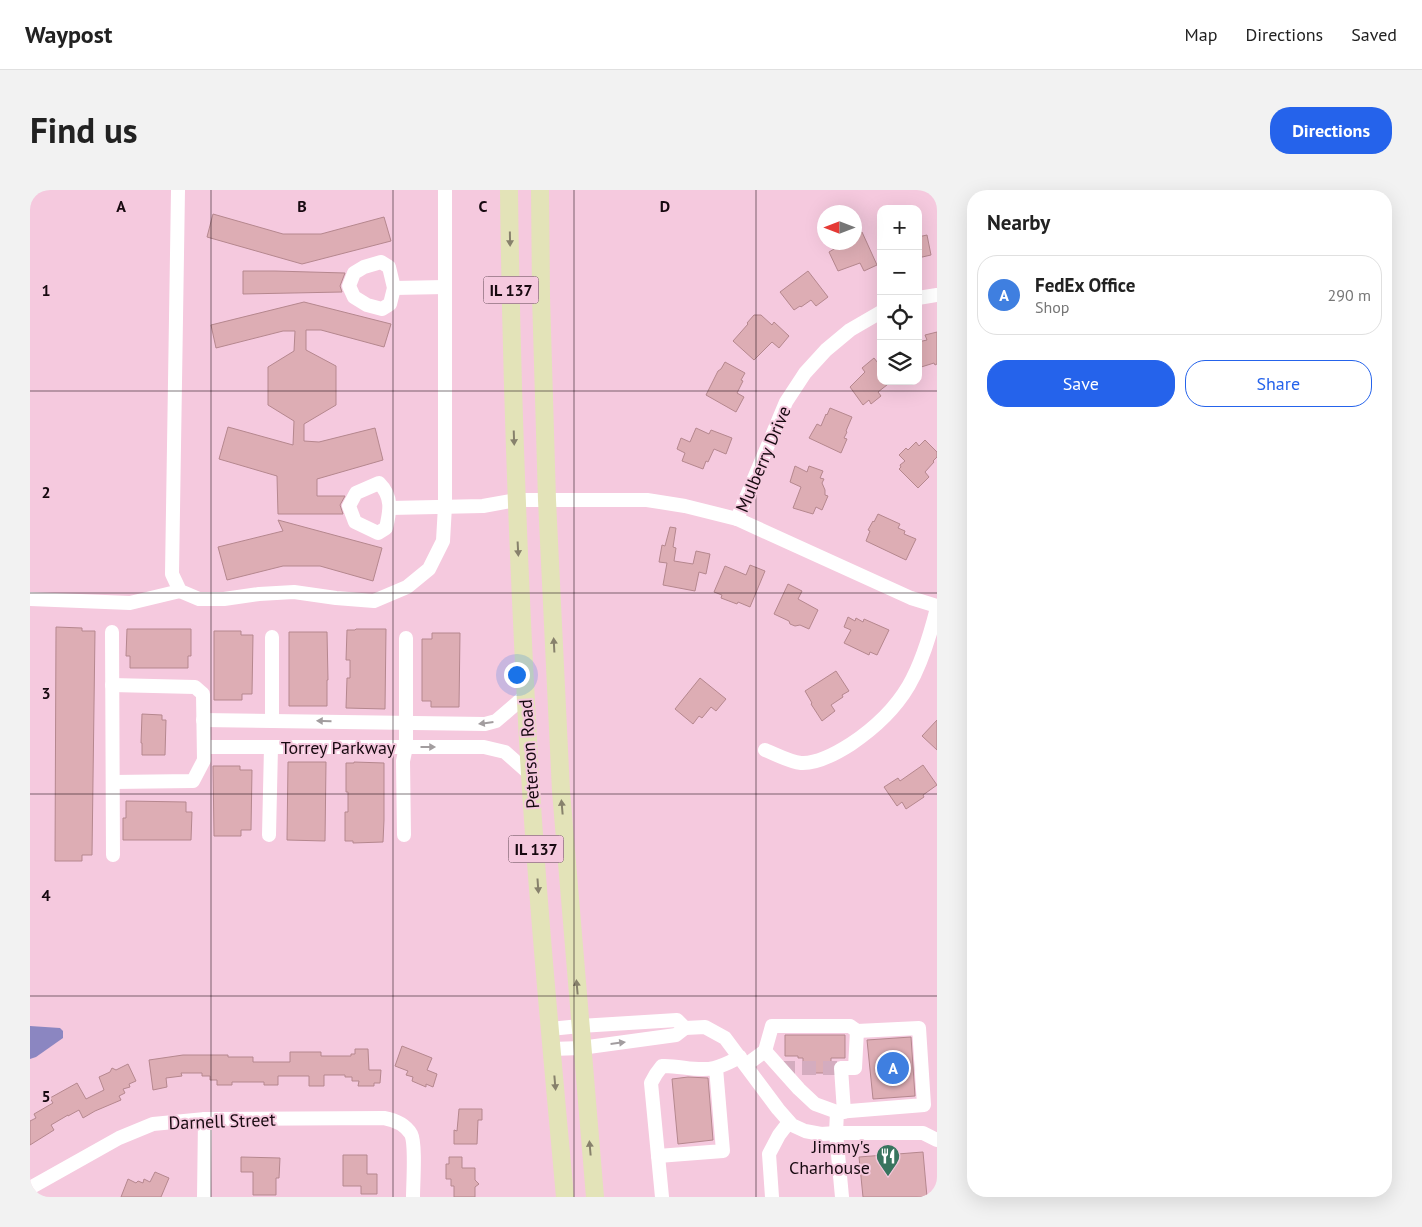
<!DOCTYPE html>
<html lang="en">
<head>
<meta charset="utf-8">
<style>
	body { margin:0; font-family:"PT Sans",sans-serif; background:#f2f2f2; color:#222 }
	.controls { position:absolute; right:15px; top:15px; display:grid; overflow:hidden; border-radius:10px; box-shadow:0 5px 20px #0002 }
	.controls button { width:45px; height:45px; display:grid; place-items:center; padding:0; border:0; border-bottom:1px solid #e0e0e0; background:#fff; color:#222; font:25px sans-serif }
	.compass { position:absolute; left:787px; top:15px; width:45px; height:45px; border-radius:50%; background:#fff; box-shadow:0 5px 20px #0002; rotate:270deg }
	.you { position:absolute; left:486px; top:484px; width:18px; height:18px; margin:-12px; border:4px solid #fff; border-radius:50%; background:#1a73e8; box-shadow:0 0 0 8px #1a73e833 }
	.badge { display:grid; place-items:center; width:32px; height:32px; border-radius:50%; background:#2563eb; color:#fff; font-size:16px; font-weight:700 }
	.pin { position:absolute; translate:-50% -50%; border:2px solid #fff; box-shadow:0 1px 5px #0006 }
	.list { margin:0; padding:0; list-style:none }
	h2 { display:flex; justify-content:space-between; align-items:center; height:65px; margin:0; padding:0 20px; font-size:21px }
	h2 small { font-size:16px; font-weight:400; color:#767676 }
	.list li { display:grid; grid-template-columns:32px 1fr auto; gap:15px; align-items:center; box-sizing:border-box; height:80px; margin:0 10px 10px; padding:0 10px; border:1px solid #e0e0e0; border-radius:20px }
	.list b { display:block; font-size:19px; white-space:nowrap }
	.list p { margin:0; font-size:16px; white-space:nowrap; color:#767676 }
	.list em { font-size:16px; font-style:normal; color:#767676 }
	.actions { display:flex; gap:10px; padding:15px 20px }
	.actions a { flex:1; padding:11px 0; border:1px solid #2563eb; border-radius:20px; text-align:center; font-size:18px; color:#2563eb }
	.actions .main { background:#2563eb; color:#fff }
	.icon { flex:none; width:28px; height:28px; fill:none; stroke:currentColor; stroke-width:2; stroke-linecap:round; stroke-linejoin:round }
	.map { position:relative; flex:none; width:907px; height:1007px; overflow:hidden; border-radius:20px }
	header { display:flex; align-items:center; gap:30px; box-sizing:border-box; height:70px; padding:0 25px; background:#fff; border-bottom:1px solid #e0e0e0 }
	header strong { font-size:24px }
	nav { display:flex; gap:28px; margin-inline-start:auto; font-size:18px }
	.intro { display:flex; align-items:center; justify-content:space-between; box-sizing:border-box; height:120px; padding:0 30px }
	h1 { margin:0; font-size:35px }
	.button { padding:12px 22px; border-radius:20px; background:#2563eb; color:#fff; font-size:18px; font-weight:700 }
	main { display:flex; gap:30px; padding:0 30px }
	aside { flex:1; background:#fff; border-radius:20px; box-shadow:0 5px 20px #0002 }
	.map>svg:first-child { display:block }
	.water { fill:#8b86c1 }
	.building { fill:#ddadb4; stroke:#b5878e }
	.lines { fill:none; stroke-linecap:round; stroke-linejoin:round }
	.minor-tunnel { stroke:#d4acbf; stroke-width:14; stroke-dasharray:14 7; stroke-linecap:butt }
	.minor { stroke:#fff; stroke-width:14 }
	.major { stroke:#e3e3b8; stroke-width:18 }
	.oneway { fill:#87816c }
	.oneway2 { fill:#a29d9f }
	.grid { fill:none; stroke:#170910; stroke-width:1; stroke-opacity:0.55 }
	.labels { text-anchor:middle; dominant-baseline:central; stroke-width:4; stroke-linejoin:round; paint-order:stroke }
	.shield { fill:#f5c9de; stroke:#5a434e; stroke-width:1 }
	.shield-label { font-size:16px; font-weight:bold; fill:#170910 }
	.street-label { font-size:18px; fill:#170910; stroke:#f5c9de }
	.poi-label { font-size:18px; fill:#170910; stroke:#f5c9de; text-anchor:end }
	.grid-label { font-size:16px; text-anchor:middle; font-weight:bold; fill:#170910; stroke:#f5c9de; stroke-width:4; stroke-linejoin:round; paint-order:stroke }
</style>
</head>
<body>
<header>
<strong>Waypost</strong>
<nav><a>Map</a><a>Directions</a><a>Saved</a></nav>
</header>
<div class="intro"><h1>Find us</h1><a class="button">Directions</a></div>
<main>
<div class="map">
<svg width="907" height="1007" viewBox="0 0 907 1007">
	<rect width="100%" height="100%" fill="#f5c9de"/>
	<polygon class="water" points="0,836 30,838 33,841 33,848 6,867 0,869"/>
	<g class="building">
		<polygon points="183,24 253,44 291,44 354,27 361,51 272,74 177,47"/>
		<polygon points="832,42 847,75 834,81 830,73 808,81 799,62 816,52 824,52 824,46"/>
		<polygon points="897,45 901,65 888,68 888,47"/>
		<polygon points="213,81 245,81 315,83 310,96 312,102 213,104"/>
		<polygon points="778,81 798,107 786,116 781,110 771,117 770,116 764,120 750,102"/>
		<polygon points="274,112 361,134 354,157 291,140 276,140 276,160 306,176 306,215 274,234 274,251 289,252 345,238 353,270 287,289 287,306 315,306 310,315 313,324 248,324 247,286 189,269 198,237 263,255 264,231 238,215 238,177 264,161 265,141 253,141 186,158 181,135"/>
		<polygon points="724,125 731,125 742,135 744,132 759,146 749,158 742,152 724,170 703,151 718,134 717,133"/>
		<polygon points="907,142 907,174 905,175 904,173 888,178 888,152 897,150 895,145"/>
		<polygon points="844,168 851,177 851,191 862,191 848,202 851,206 841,214 839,210 833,215 820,197 835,182 832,178"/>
		<polygon points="695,172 715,183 711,190 713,191 707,203 714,207 706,222 676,205 688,181 691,179"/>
		<polygon points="800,218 822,227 816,241 817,242 814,248 817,249 811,263 779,248 787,234 791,236 796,224 797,225"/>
		<polygon points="666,238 679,244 681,240 702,248 696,264 684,259 678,272 676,271 673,279 652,271 655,263 647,259 651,248 660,252"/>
		<polygon points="895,250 907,262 907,267 903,271 904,272 895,282 899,287 888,298 869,279 871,277 870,275 875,271 869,265 876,258 878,260 886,252 889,256"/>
		<polygon points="765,276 777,282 779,276 793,281 790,288 794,289 792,293 795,300 795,305 798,306 792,320 786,317 783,324 763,318 771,297 760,292"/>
		<polygon points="848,324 870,334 868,338 875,341 874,344 886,349 876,370 836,351 840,341 838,340 843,331 844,332"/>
		<polygon points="248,330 352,358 343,391 290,376 253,376 197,390 188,357 253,341"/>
		<polygon points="640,337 646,338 643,357 646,358 644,371 663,374 666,361 680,364 676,384 669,382 665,401 633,395 637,373 629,372 632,355 635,356"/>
		<polygon points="720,375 735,381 720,417 708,412 707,414 691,408 692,405 684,402 695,376 716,385"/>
		<polygon points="758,394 772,401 768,409 788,420 779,439 770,435 765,436 760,434 759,431 744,424"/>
		<polygon points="818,427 825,431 826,428 833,432 834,429 859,440 847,465 840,462 839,465 814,453 821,440 814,437"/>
		<polygon points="26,437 52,438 52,441 65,441 62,665 52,665 52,671 25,671"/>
		<polygon points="97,439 161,439 161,466 158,466 158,478 100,478 100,466 96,466"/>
		<polygon points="326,439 356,439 355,519 316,518 317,488 320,488 320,470 316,470 317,440 325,440"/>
		<polygon points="184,441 211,441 211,445 223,445 222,504 212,504 212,510 184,510"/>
		<polygon points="259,442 297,442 298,490 297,490 297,516 259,516"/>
		<polygon points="402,443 430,443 429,517 401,517 401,511 392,511 392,449 402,449"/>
		<polygon points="806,481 819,501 812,505 813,507 801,515 805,521 792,531 781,514 782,513 775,501"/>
		<polygon points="670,488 696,509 686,521 681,517 672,528 669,526 663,534 645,519"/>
		<polygon points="112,524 132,525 132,530 136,530 135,565 112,565 112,553 111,553"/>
		<polygon points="907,530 907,560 892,546"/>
		<polygon points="258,572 296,572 295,651 257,650"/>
		<polygon points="324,572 354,573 354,630 353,652 323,653 323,651 315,651 315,622 318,622 318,602 316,602 316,573 324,573"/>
		<polygon points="893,575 907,595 893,605 894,607 876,619 872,612 867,616 854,597 868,588 870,591"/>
		<polygon points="183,576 210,576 210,580 222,580 221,640 211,640 211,646 184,646"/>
		<polygon points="96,611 156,612 156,622 162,622 161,650 93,650 93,628 96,628"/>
		<polygon points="755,845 815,845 815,868 801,868 801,883 773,883 773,868 768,868 768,866 755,866"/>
		<polygon points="881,847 885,906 843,909 837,850"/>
		<polygon points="372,856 402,868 397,880 407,884 403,897 396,894 396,897 382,891 383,887 376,885 378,881 365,876"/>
		<polygon points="325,859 338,859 339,880 351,880 350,893 344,893 344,896 328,896 329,891 322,891 322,887 315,887 315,885 294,885 294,896 279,896 279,886 248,886 248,895 234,895 234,892 202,892 202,895 187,895 187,890 180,890 180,886 172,886 172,883 151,883 152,886 136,888 137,897 123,900 119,870 153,865 198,865 198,867 223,867 223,872 260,872 260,862 291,862 291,866 321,866 321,864 325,864"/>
		<polygon points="98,874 106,891 99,894 100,897 93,899 95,903 89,906 91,910 65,921 53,928 49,920 38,926 38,925 21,935 24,940 0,955 0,931 6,928 4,924 23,913 20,908 47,893 56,909 74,900 69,887 80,882 82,878 86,880"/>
		<polygon points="658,887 678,888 683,950 648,954 642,889"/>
		<polygon points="429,919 452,919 452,930 448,930 447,954 424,954 424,940 427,941"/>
		<polygon points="893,962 897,1007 833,1007 829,967"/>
		<polygon points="313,965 337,965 337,984 347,984 347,1004 331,1004 331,996 313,996"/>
		<polygon points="211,967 250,968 249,988 246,988 246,1005 223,1005 223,982 211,982"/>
		<polygon points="419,967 432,967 432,978 445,978 445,990 449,994 445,997 445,1007 424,1007 424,996 421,996 421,989 416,989 416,974 419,974"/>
		<polygon points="125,982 139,988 131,1007 91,1007 98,989 106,993 108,991 113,993 114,989 120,992"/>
	</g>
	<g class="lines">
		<polyline class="minor-tunnel" points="751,878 811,878"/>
		<g class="minor">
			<polyline points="148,0 142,384 150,401 169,409 194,409 229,404 264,402 306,408 344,411 377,397 399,379 413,351 415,316 415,0"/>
			<polygon points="351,72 359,77 364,98 360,114 352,119 337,115 324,107 319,96 324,83 334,77"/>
			<polyline points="364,98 415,97"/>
			<polyline points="888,108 907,105"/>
			<path d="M349 293C363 307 360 321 356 338L348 343 325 332 319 316 326 303Z"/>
			<polyline points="360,318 453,316 486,310 617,310 655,316 707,329 881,408 907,416"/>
			<polyline points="707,329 756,212 775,183 796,160 820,140 851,122"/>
			<polyline points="0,409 100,413 150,401"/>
			<polyline points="82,442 83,665"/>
			<polyline points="242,447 242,531"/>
			<polyline points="82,495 165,497 173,504 174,570 163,591 83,592"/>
			<polyline points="173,530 455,534 466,531 495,506"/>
			<polyline points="174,557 454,557 475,562 501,585"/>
			<path d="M735 560C745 564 760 572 771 573 788 574 807 563 821 554 876 517 891 481 907 418"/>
			<polyline points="239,645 241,557"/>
			<polyline points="374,645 373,571 376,557 376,448"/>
			<polyline points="655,838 675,837 695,848 748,919 762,935 775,941 791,944 806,943 812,1007"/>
			<polyline points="520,839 550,836 647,830 655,838 646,845 551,858 522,859"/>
			<polyline points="735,861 769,899 785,914 807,922"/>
			<polyline points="716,875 735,861 742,836 820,836 827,841 889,838 894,915 807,922 806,943 893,943 907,950"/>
			<polyline points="814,922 811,878 825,878 827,841"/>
			<polyline points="628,966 693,961 686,878"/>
			<path d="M0 998 89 948 123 934 175 929 354 928C365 930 375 934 381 944 386 954 383 994 383 1007"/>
			<polyline points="174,1007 175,929"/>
			<path d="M632 1007 621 893 626 884 632 876C649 875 667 882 684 878 693 876 702 871 710 867"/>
			<polyline points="742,1007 739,964 749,945 759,932"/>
		</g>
		<g class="major">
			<path d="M479 0C481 171 487 341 496 512 504 677 520 842 535 1007"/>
			<polyline points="510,0 511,106 517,310 531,601 565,1007"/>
		</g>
	</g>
	<defs><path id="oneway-solid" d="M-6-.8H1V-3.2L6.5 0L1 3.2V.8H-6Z" transform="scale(1.25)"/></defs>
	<g class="oneway">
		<use href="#oneway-solid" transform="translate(480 49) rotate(89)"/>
		<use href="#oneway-solid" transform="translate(484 248) rotate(88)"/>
		<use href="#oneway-solid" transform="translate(488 359) rotate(87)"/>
		<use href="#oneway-solid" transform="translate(524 455) rotate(-93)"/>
		<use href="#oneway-solid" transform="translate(532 617) rotate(-95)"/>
		<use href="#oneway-solid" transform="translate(508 696) rotate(86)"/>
		<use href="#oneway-solid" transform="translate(547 797) rotate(-95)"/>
		<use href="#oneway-solid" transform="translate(525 893) rotate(85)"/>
		<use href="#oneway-solid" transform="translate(560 958) rotate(-95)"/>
	</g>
	<g class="oneway2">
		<use href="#oneway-solid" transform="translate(294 531) rotate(-179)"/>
		<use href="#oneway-solid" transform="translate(456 533) rotate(173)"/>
		<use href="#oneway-solid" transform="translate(398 557)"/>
		<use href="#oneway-solid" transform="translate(588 853) rotate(-7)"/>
	</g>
	<path class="grid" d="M181 0V1007M363 0V1007M544 0V1007M726 0V1007M0 201H907M0 403H907M0 604H907M0 806H907"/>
	<defs>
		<g id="restaurant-pin" transform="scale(1.25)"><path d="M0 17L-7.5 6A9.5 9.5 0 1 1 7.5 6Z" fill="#38745e" stroke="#f5c9de"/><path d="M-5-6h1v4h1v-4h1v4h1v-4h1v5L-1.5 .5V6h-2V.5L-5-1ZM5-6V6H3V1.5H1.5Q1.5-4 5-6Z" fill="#fff"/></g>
	</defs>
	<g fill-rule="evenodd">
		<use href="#restaurant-pin" x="858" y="966"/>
	</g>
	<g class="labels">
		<g class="shield">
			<rect x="453.5" y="86.5" width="55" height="27" rx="4"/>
			<rect x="478.5" y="645.5" width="55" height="27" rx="4"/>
		</g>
		<g class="shield-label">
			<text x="481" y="100">IL 137</text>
			<text x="506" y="659">IL 137</text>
		</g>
		<g class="street-label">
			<text transform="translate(733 269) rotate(-67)">Mulberry Drive</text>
			<text x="308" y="557">Torrey Parkway</text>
			<text transform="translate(499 564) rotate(-94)">Peterson Road</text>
			<text transform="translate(192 931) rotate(-2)">Darnell Street</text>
		</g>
		<g class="poi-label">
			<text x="840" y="956">Jimmy's<tspan x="840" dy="21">Charhouse</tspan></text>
		</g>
	</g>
	<g class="grid-label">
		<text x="91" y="22">A</text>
		<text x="272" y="22">B</text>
		<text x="453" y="22">C</text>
		<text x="635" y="22">D</text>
		<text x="16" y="106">1</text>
		<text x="16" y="308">2</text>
		<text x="16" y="509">3</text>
		<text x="16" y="711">4</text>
		<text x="16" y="912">5</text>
	</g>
</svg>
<div class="controls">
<button>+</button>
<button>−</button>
<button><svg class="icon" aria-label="locate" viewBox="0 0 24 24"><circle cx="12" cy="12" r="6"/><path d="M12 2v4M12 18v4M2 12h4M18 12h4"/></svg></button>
<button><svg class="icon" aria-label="layers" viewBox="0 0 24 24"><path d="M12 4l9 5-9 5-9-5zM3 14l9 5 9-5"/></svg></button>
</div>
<svg class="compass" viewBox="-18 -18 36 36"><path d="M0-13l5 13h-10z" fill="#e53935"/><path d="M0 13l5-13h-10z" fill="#767676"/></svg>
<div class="you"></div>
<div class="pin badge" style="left:863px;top:878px;background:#3f7fe0">A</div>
</div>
<aside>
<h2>Nearby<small></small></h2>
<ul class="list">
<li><span class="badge" style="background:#3f7fe0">A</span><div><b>FedEx Office</b><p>Shop</p></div><em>290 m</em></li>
</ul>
<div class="actions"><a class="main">Save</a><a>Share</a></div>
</aside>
</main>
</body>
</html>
